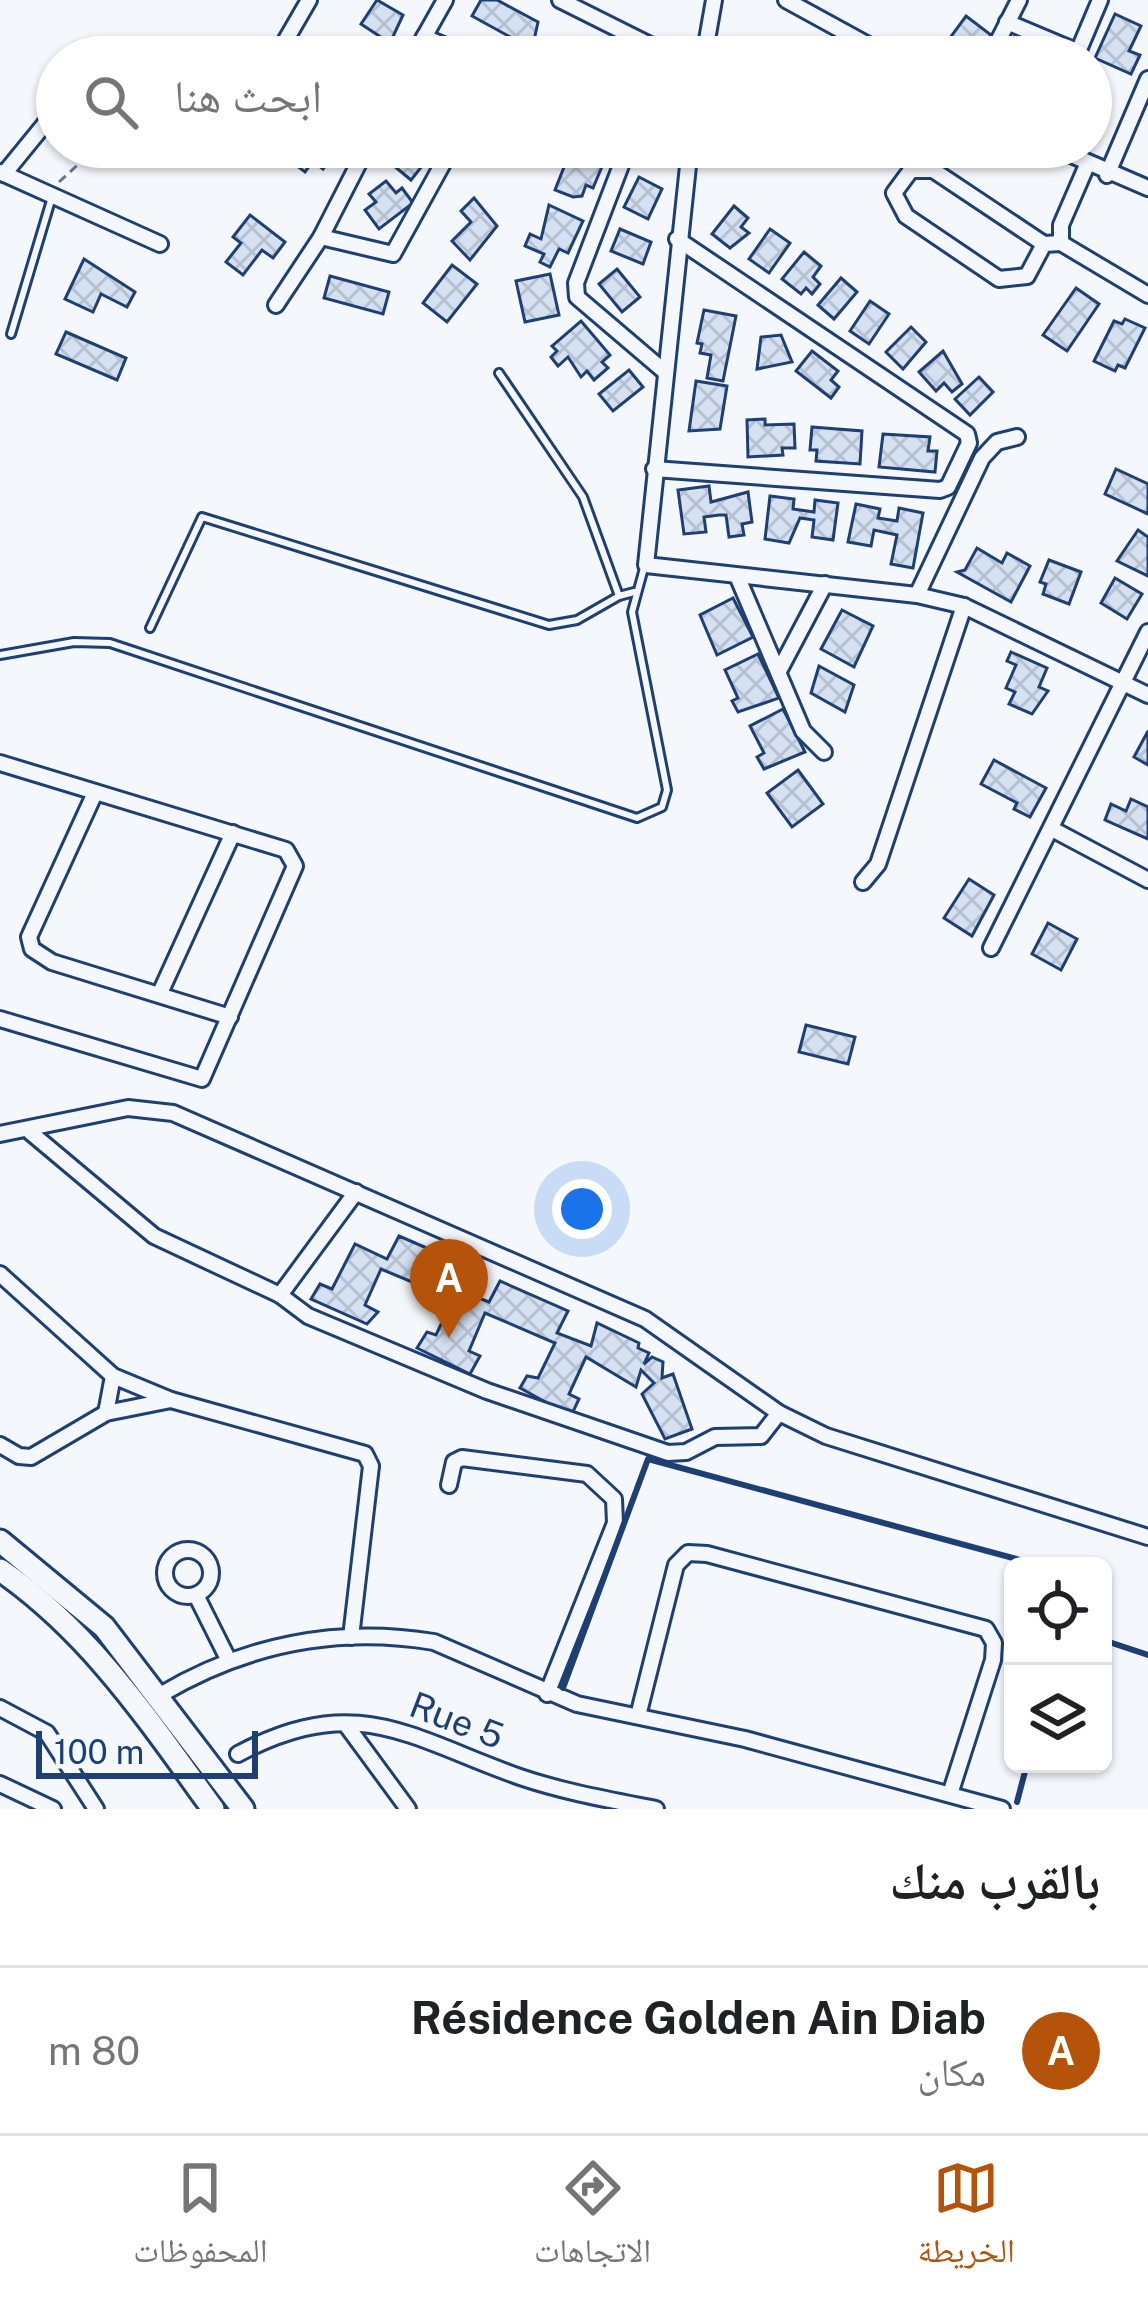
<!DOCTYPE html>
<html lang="ar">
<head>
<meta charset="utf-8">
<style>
	body { margin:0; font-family:"Public Sans","Noto Naskh Arabic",sans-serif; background:#f2f2f2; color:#202124; direction:rtl }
	.controls { position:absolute; right:36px; bottom:36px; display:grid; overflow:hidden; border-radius:18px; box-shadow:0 3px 9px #0004 }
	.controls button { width:108px; height:108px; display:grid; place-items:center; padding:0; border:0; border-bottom:3px solid #e0e0e0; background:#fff; color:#202124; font:60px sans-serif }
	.scale { position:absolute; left:36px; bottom:30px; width:222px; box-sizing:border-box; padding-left:12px; border:6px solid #1d3f73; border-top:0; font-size:33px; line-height:42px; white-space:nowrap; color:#1d3f73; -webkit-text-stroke:9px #f4f7fb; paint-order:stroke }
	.you { position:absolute; left:582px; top:1209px; width:42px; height:42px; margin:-30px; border:9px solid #fff; border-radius:50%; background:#1a73e8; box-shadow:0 0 0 18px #1a73e833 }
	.badge { display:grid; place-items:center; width:78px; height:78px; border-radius:50%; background:#b45309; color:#fff; font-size:39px; font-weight:700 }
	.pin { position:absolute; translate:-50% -99px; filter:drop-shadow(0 3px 6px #0008) }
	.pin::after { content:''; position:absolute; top:63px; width:42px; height:36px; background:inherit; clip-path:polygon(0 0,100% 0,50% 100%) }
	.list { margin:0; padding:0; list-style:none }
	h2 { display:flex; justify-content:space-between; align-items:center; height:156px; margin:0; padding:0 48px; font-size:51px }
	h2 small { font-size:39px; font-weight:400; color:#757577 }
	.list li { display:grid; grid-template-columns:78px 1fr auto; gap:36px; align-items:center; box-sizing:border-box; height:168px; padding:0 48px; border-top:3px solid #e0e0e0 }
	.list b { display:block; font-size:45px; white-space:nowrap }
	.list p { margin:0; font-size:39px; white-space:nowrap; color:#757577 }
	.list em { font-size:39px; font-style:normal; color:#757577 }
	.icon { flex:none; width:66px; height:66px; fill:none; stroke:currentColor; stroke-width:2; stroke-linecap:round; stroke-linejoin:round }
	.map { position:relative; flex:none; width:1148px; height:1809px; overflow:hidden; direction:ltr }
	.search { position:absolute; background:#fff; box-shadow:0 3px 9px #0004; left:36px; right:36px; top:36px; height:132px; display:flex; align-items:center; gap:30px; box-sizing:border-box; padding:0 42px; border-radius:66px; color:#757577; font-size:45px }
	.sheet { height:324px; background:#fff }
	nav { display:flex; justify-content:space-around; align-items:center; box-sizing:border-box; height:168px; border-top:3px solid #e0e0e0; background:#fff; font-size:33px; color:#757577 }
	nav a { display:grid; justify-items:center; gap:6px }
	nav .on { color:#b45309 }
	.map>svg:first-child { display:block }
	.building { fill:url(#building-cross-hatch); stroke:#1d3f73; stroke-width:3 }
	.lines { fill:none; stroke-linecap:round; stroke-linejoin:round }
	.lane-casing { stroke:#1d3f73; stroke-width:12 }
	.street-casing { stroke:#1d3f73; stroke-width:20 }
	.primary-casing { stroke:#1d3f73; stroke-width:27 }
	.path { stroke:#5e769c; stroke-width:3; stroke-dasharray:9 6; stroke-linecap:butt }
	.lane { stroke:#f4f7fb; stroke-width:6 }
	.street { stroke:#f4f7fb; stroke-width:14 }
	.primary { stroke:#f4f7fb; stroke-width:21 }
	.wall { stroke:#1d3f73; stroke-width:6 }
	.labels { text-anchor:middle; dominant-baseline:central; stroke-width:9; stroke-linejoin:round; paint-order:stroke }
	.street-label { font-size:36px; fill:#1d3f73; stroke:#f4f7fb }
</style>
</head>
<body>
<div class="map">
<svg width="1148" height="1809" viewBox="0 0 1148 1809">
	<defs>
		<pattern id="building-cross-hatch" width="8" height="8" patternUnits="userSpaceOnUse" patternTransform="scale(3)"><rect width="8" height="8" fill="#d5e0f0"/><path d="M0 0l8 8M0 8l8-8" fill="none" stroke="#b6c1d1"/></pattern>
	</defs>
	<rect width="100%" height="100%" fill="#f4f7fb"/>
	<g class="building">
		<polygon points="377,0 403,15 390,43 361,24"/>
		<polygon points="481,0 497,0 538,22 532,49 472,16"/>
		<polygon points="1115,14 1141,26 1129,51 1140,55 1131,74 1095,58"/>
		<polygon points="966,16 991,35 975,57 936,57"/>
		<polygon points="296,147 339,147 323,169 313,161 305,172 288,159"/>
		<polygon points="399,147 437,147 411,180 388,161"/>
		<polygon points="572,147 606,157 593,188 586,185 582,196 573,197 555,190"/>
		<polygon points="639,177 662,189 648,219 624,207"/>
		<polygon points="386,181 396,193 402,188 413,203 379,229 365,210 376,202 369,194"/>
		<polygon points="474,198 497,226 470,260 452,241 471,222 461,211"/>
		<polygon points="549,205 583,221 568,253 559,249 550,267 540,262 544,254 525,246 530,234 541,239"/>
		<polygon points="734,206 748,218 741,227 749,233 730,248 712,234"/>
		<polygon points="250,215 285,242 273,258 262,250 243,275 226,262 241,243 233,237"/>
		<polygon points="620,229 651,242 643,264 611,251"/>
		<polygon points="770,229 790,243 769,273 749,259"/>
		<polygon points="804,252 821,266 813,277 820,284 812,294 806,288 801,294 782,279"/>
		<polygon points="84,259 135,292 127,307 101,294 93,312 65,299"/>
		<polygon points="452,265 477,284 447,322 423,303"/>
		<polygon points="617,269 640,297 622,312 599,284"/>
		<polygon points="550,274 559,315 525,322 516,281"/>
		<polygon points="330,276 389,292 383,314 324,298"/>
		<polygon points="841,278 857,292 834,319 818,305"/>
		<polygon points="1076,288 1099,304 1067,351 1043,335"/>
		<polygon points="870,301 889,314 869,344 850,331"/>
		<polygon points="704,310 736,316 723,381 707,378 711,355 700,353 702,344 697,343"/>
		<polygon points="1125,319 1145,328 1125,368 1118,365 1115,371 1094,361 1114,321 1122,324"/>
		<polygon points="581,321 610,355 602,362 608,368 594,380 587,371 581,377 568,357 558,366 551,357 557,351 552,346"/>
		<polygon points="911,327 926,342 903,369 886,352"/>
		<polygon points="66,332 126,358 117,380 56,354"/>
		<polygon points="781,335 792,362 757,369 761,337"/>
		<polygon points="812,351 838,371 831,380 839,387 831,398 796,371"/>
		<polygon points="943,351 962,384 952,392 944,383 936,391 919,372"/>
		<polygon points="629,370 643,387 613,411 599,394"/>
		<polygon points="979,377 993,392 970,415 955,399"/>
		<polygon points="696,381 727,386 720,429 689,431"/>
		<polygon points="765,419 765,425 794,424 795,448 782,448 783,455 748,457 747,420"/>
		<polygon points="812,427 862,431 860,464 816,461 817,450 810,450"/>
		<polygon points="883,434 930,437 928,451 937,451 935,472 879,467"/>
		<polygon points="1116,469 1148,484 1148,514 1105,494"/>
		<polygon points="709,486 711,502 748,492 752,522 742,524 744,535 729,537 726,515 719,515 704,517 706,532 684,534 678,490"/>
		<polygon points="770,496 794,499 793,509 814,512 815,500 838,503 833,540 812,537 814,520 800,518 789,543 765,539"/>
		<polygon points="856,504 880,509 878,518 897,521 899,508 923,513 913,568 891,564 897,535 874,530 871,546 848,542"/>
		<polygon points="1138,530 1148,537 1148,576 1117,561"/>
		<polygon points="977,548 1002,563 1007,553 1030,566 1011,602 957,572 965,570"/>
		<polygon points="1049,560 1081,572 1069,604 1043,594 1046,584 1040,582"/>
		<polygon points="1115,578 1142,594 1127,619 1101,603"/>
		<polygon points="733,598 753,637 717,655 700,615"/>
		<polygon points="842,610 873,626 854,667 821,649"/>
		<polygon points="1011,652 1047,668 1039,687 1048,691 1032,714 1009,704 1015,692 1006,688 1016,665 1007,661"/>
		<polygon points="758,654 779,698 738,712 732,701 738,698 725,670"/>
		<polygon points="819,666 854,685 845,712 811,693"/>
		<polygon points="783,709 805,752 764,769 757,757 764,753 750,726"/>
		<polygon points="1148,731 1148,765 1134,757"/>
		<polygon points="994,760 1046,788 1030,817 1014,809 1017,803 981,784"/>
		<polygon points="798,770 823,804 792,827 767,793"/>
		<polygon points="1131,799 1148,807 1148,839 1105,820 1111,804 1126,811"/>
		<polygon points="969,879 994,895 972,936 944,918"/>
		<polygon points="1048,923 1077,939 1061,970 1032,954"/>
		<polygon points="806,1025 855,1037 848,1064 799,1052"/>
		<polygon points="399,1236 466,1265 453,1288 489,1302 500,1281 568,1311 557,1333 591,1346 597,1323 639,1343 638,1348 649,1353 644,1364 652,1357 663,1362 662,1378 673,1374 692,1429 665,1439 642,1394 654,1383 641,1370 636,1387 586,1357 569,1394 579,1399 571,1416 520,1388 527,1376 538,1378 555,1343 485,1313 469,1351 480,1356 470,1374 417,1348 427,1332 436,1335 453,1299 381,1269 365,1305 378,1312 367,1324 311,1299 320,1284 332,1289 355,1244 387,1259"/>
	</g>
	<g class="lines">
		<g class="lane-casing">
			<g id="lane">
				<polyline points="11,334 52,197"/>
				<polyline points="499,373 583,497 619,596 634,592"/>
				<polyline points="150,628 202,517 549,625 577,620 619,596"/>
				<polyline points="0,655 74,642 110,643 637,818 662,807 667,790 632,612 644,568"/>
			</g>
		</g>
		<g class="street-casing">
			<g id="street">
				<polyline points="560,0 674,57"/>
				<polyline points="786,0 890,57"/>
				<polyline points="1007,22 1078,52 1100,0"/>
				<polyline points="424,37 472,57"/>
				<polyline points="276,57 309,0"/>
				<polyline points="413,57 445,0"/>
				<polyline points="704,57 714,0"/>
				<polyline points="990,57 1019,0"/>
				<polyline points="628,147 576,283 577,297 665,372"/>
				<polyline points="690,147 646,565 917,595 964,606 1148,695"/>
				<polyline points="1053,147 1148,188"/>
				<polyline points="1087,165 1061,225 1061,243 1148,295"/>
				<polyline points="0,172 160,244"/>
				<polyline points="4,174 57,109"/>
				<polyline points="1107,175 1148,79"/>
				<polyline points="321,237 393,254 452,147"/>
				<polyline points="1044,244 1027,276 999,279 906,216 894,193 911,170 933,170 1044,244 1061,243"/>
				<polyline points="276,305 321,237 367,147"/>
				<polyline points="654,469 940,490 948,487 969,443 967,434 677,239"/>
				<polyline points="738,578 803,731 824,752"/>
				<polyline points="917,595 982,458 997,442 1017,437"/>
				<polyline points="779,671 825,584"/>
				<polyline points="0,763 286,850 295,866 202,1079 0,1019"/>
				<polyline points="94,795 29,937 32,949 52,962 230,1017"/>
				<polyline points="1052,829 1148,880"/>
				<polyline points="863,882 878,864 964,606"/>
				<polyline points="991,948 1148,632"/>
				<polyline points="160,993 233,833"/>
				<polyline points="30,1132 154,1236 280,1295 308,1316 487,1391 668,1453 686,1452 715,1437 761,1436 779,1413"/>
				<polyline points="0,1134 128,1108 173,1113 645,1319 779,1413 826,1436 1148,1537"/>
				<polyline points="0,1274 113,1376 171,1400 365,1454 371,1466 351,1637"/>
				<polyline points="280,1295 356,1192"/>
				<polyline points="106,1413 113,1376"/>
				<polyline points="0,1445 19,1456 31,1457 106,1413 171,1400"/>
				<polyline points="449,1485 454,1462 462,1458 587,1474 614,1499 615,1523 547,1694"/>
				<circle cx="188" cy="1573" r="23"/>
				<polyline points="196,1595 228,1659"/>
				<path d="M160 1695C244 1645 337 1626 434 1642L577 1704 745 1739 1002 1809"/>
				<polyline points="0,1708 47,1733 96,1809"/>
				<polyline points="638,1716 676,1565 688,1553 707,1554 986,1629 994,1643 993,1660 951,1791"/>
				<polyline points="347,1726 408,1809"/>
				<path d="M238 1754C357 1691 410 1738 520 1777 564 1792 610 1800 656 1809"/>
				<polyline points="0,1784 53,1809"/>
			</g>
		</g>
		<g class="primary-casing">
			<g id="primary">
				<polyline points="0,1541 104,1627 243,1809"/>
				<path d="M0 1570C91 1633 149 1721 213 1809"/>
			</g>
		</g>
		<polyline class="path" points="59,182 97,147"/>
		<use href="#lane" class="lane"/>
		<use href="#street" class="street"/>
		<use href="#primary" class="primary"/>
		<g class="wall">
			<polyline points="1103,1640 1148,1655"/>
			<polyline points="563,1688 648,1459 1042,1566"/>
			<polyline points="1017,1802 1027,1764"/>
		</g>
	</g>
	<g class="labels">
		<g class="street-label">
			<text transform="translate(457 1720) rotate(21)">Rue 5</text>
		</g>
	</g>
</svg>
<div class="controls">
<button><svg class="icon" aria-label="locate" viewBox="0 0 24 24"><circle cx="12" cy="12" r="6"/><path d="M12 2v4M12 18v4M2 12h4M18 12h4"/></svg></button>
<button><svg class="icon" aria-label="layers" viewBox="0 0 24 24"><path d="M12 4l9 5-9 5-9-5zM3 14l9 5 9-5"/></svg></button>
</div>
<div class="scale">100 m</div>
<div class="you"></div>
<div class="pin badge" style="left:449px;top:1338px">A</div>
<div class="search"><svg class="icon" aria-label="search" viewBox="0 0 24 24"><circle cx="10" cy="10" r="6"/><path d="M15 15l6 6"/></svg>ابحث هنا</div>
</div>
<section class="sheet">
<h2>بالقرب منك<small></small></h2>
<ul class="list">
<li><span class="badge">A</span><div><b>Résidence Golden Ain Diab</b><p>مكان</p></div><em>80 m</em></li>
</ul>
</section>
<nav>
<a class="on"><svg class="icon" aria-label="map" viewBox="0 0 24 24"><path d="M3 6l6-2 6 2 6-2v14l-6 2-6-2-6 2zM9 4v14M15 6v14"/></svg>الخريطة</a>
<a><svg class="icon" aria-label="directions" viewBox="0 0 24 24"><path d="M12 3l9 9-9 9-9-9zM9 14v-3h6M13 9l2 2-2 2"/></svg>الاتجاهات</a>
<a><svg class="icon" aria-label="saved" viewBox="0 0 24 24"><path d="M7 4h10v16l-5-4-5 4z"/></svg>المحفوظات</a>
</nav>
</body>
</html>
